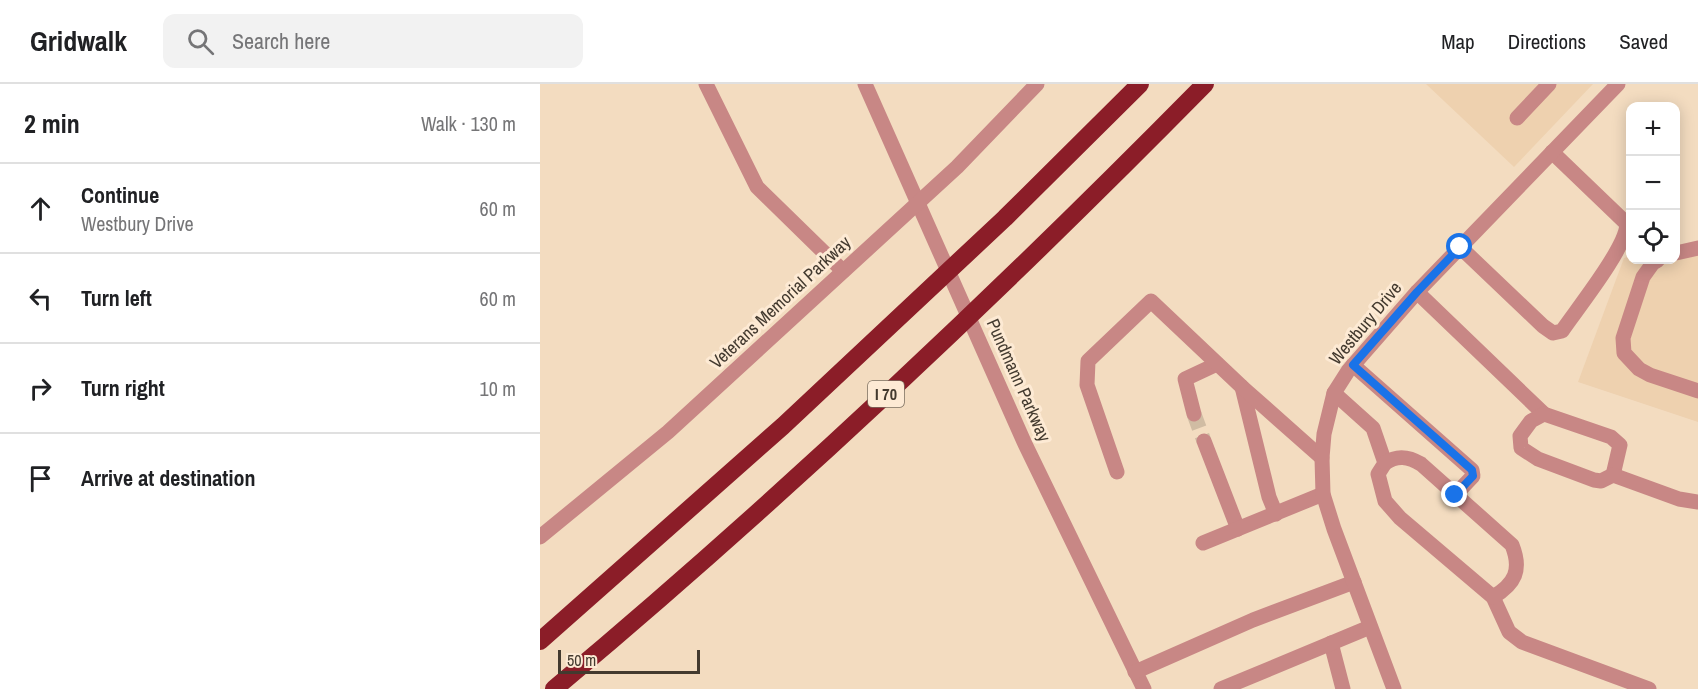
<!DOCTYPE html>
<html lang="en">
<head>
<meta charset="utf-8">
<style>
	body { margin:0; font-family:"Archivo Narrow",sans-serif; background:#f2f2f2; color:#202124 }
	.controls { position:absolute; right:18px; top:18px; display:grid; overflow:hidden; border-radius:12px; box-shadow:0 3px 15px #0003 }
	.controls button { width:54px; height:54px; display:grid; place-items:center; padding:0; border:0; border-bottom:2px solid #e0e0e0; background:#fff; color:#202124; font:30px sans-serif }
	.scale { position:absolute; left:18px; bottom:15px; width:142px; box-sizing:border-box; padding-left:6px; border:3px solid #433a2f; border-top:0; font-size:16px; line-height:21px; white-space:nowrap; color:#433a2f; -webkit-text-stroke:4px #fdead4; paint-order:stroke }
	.stop { position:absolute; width:18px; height:18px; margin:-14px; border:4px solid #1a73e8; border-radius:50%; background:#fff }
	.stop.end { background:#1a73e8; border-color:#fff; box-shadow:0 2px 6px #0008 }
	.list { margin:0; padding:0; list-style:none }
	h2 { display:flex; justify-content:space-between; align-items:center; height:78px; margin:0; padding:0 24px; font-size:26px }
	h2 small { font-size:20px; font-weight:400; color:#757577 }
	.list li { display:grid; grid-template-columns:39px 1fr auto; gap:18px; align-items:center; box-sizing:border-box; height:90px; padding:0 24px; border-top:2px solid #e0e0e0 }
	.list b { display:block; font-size:22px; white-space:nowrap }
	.list p { margin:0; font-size:20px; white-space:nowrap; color:#757577 }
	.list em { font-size:20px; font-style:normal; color:#757577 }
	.icon { flex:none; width:33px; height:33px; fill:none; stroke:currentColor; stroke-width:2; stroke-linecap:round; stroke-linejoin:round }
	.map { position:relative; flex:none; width:1158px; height:605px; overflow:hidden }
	header { display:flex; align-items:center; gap:36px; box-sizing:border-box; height:84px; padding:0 30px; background:#fff; border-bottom:2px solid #e0e0e0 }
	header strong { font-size:28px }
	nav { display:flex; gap:33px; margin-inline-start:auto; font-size:21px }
	.search { width:420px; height:54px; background:#f2f2f2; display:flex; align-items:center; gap:15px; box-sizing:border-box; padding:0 21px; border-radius:12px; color:#757577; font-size:22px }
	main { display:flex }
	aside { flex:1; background:#fff }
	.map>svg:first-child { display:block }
	.built { fill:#eed1af }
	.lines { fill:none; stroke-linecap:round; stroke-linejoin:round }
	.minor-tunnel { stroke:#d0bca3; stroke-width:15; stroke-dasharray:15 8; stroke-linecap:butt }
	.minor { stroke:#c88785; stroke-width:15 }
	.highway { stroke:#8b1d28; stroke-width:18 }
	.route { stroke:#1a73e8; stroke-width:8 }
	.labels { text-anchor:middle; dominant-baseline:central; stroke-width:6; stroke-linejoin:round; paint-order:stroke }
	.shield { fill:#fdead4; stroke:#7b6f60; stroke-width:1.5 }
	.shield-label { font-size:16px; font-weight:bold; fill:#433a2f }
	.street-label { font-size:18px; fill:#433a2f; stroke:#fdead4 }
</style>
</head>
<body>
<header>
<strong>Gridwalk</strong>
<div class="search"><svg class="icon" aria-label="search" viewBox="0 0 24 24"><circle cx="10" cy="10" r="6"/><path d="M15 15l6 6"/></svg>Search here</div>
<nav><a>Map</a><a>Directions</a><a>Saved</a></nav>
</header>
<main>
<aside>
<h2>2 min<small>Walk · 130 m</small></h2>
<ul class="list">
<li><svg class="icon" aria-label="ahead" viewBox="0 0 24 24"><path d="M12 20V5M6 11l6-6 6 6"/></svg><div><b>Continue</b><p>Westbury Drive</p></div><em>60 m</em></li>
<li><svg class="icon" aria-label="left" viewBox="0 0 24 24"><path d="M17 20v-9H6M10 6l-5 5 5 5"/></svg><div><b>Turn left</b></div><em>60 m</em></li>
<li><svg class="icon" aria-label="right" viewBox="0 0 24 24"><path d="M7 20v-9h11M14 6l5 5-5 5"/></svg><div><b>Turn right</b></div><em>10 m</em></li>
<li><svg class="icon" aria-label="arrive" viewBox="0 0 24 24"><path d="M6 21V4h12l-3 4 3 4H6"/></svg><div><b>Arrive at destination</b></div></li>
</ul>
</aside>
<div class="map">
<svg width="1158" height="605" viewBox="0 0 1158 605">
	<rect width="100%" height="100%" fill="#f3dcc0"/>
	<g class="built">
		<polygon points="886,0 1053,0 974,83"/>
		<polygon points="1136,161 1158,169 1158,338 1038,298 1084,174 1090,172 1090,176 1136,176"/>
	</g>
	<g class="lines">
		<polyline class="minor-tunnel" points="654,330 664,357"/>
		<g class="minor">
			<polyline points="166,0 217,103 303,187"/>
			<polyline points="325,0 485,360 604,605"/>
			<polyline points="977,34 1009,0"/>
			<path d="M920 163 1003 242 1013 249 1022 247C1037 225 1086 164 1087 140L1012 68"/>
			<polyline points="1136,169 1158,164"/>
			<polyline points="1118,176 1113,179 1103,193 1083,254 1084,269 1099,285 1110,291 1158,307"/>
			<polyline points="877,208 1004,330 1071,353 1080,361 1073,391"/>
			<polyline points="813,281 932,386 933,392 915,411"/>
			<polyline points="702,303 729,413 736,430"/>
			<polyline points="794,309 833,344 845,379 838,390 845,417 860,434 953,513 969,548 982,558 1109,605"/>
			<polyline points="654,330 645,295 677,280"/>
			<polyline points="1004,330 991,337 980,352 981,364 998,375 1054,396 1061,397 1073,391 1139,415 1158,418"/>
			<polyline points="664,357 698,445"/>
			<path d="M845 379C857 371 868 372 881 380L972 461C982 486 975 500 953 513"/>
			<polyline points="577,388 547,301 548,277 611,217 702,303 782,374"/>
			<polyline points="0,453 128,348 417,83 497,0"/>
			<polyline points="663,459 783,410"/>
			<polyline points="791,559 803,605"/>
			<polyline points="595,588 713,536 814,498"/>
			<polyline points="681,605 830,543"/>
			<polyline points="854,605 794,445 783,410 782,374 784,350 794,309 808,287 877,208 1078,0"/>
		</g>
		<g class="highway">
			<polyline points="0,557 243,342 465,134 600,0"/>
			<path d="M14 605C241 415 457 211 665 0"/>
		</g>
	</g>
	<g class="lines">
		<polyline class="route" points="915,411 933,392 932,386 813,281 877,208 920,163"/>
	</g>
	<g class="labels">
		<rect class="shield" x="328" y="297" width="36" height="26" rx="4.5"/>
		<g class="shield-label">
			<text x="346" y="310">I 70</text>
		</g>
		<g class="street-label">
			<text transform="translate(240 218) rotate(-43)">Veterans Memorial Parkway</text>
			<text transform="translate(825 239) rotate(-50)">Westbury Drive</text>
			<text transform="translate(479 296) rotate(66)">Pundmann Parkway</text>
		</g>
	</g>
</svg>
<div class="controls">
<button>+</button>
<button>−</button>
<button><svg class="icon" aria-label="locate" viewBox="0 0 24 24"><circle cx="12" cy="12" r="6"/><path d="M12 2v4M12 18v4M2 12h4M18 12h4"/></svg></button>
</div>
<div class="scale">50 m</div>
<div class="stop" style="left:920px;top:163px"></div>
<div class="stop end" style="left:915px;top:411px"></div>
</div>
</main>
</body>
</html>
